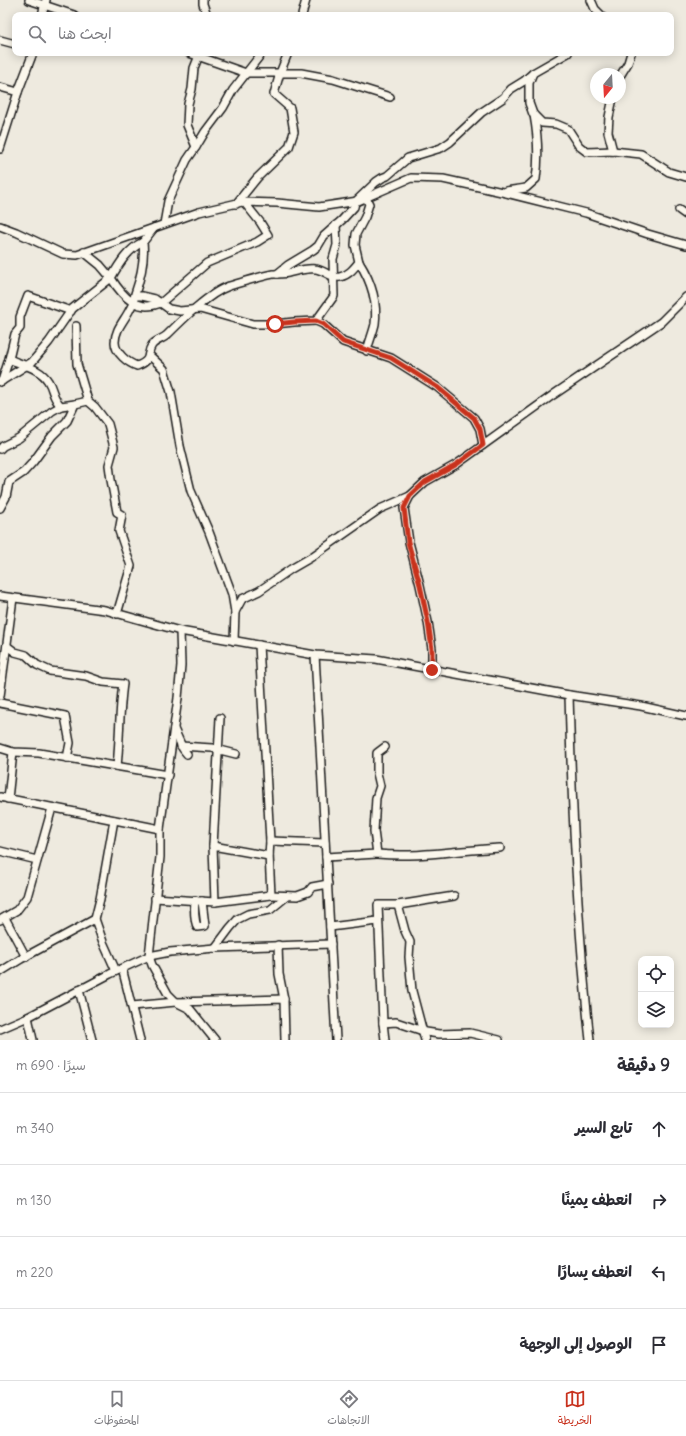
<!DOCTYPE html>
<html lang="ar">
<head>
<meta charset="utf-8">
<style>
	body { margin:0; font-family:Delius,"Playpen Sans Arabic",sans-serif; background:#f7f7f7; color:#2b2b33; direction:rtl }
	.controls { position:absolute; right:12px; bottom:12px; display:grid; overflow:hidden; border-radius:8px; box-shadow:0 2px 10px #0003 }
	.controls button { width:36px; height:36px; display:grid; place-items:center; padding:0; border:0; border-bottom:1px solid #e1e1e2; background:#fff; color:#2b2b33; font:20px sans-serif }
	.compass { position:absolute; left:590px; top:68px; width:36px; height:36px; border-radius:50%; background:#fff; box-shadow:0 2px 10px #0003; rotate:198deg }
	.stop { position:absolute; width:12px; height:12px; margin:-9px; border:3px solid #c8321e; border-radius:50%; background:#fff }
	.stop.end { background:#c8321e; border-color:#fff; box-shadow:0 1px 4px #0008 }
	.list { margin:0; padding:0; list-style:none }
	h2 { display:flex; justify-content:space-between; align-items:center; height:52px; margin:0; padding:0 16px; font-size:17px }
	h2 small { font-size:13px; font-weight:400; color:#7c7c81 }
	.list li { display:grid; grid-template-columns:26px 1fr auto; gap:12px; align-items:center; box-sizing:border-box; height:72px; padding:0 16px; border-top:1px solid #e1e1e2 }
	.list b { display:block; font-size:15px; white-space:nowrap }
	.list em { font-size:13px; font-style:normal; color:#7c7c81 }
	.icon { flex:none; width:22px; height:22px; fill:none; stroke:currentColor; stroke-width:2; stroke-linecap:round; stroke-linejoin:round }
	.map { position:relative; flex:none; width:686px; height:1040px; overflow:hidden; direction:ltr }
	.search { position:absolute; background:#fff; box-shadow:0 2px 10px #0003; left:12px; right:12px; top:12px; height:44px; display:flex; align-items:center; gap:10px; box-sizing:border-box; padding:0 14px; border-radius:8px; color:#7c7c81; font-size:15px }
	.sheet { height:340px; background:#fff }
	nav { display:flex; justify-content:space-around; align-items:center; box-sizing:border-box; height:56px; border-top:1px solid #e1e1e2; background:#fff; font-size:11px; color:#7c7c81 }
	nav a { display:grid; justify-items:center; gap:2px }
	nav .on { color:#c8321e }
	.map>svg:first-child { display:block }
	.lines { fill:none; stroke-linecap:round; stroke-linejoin:round }
	.minor-casing { stroke:#1c1c1c; stroke-width:10 }
	.minor { stroke:#fbf7ec; stroke-width:7 }
	.route { stroke:#c8321e; stroke-width:5 }
</style>
</head>
<body>
<div class="map">
<svg width="686" height="1040" viewBox="0 0 686 1040">
	<rect width="100%" height="100%" fill="#eeeadf"/>
	<filter id="ink" filterUnits="userSpaceOnUse"><feTurbulence type="fractalNoise" baseFrequency=".025" numOctaves="2"/><feDisplacementMap in="SourceGraphic" scale="8" xChannelSelector="R" yChannelSelector="G"/><feConvolveMatrix kernelMatrix="1 2 1 2 8 2 1 2 1" color-interpolation-filters="sRGB"/></filter>
	<g filter="url(#ink)">
		<g class="lines">
			<g class="minor-casing">
				<g id="minor">
					<polyline points="29,0 74,15"/>
					<polyline points="203,0 203,4 207,15"/>
					<polyline points="591,0 595,9 601,15"/>
					<polyline points="42,15 46,0"/>
					<polyline points="302,15 306,0"/>
					<polyline points="0,40 15,44"/>
					<polyline points="189,53 246,73 301,73 333,79 390,97"/>
					<polyline points="568,53 533,73 529,83 529,103 533,114 542,123 556,124 568,129 579,146 587,152 613,151 641,154 669,172 686,177"/>
					<polyline points="620,76 628,63 631,53"/>
					<polyline points="0,87 18,92"/>
					<polyline points="196,147 205,132 223,108 233,90 262,53"/>
					<polyline points="0,149 18,92 33,53"/>
					<polyline points="613,151 608,132 609,117 613,98"/>
					<path d="M506 191 526 188 536 179C539 158 538 137 534 115"/>
					<polyline points="236,204 257,178 289,147 294,132 290,108 274,94 280,73 288,53"/>
					<polyline points="679,210 686,215"/>
					<polyline points="164,224 168,201 187,160 196,147 187,125 188,104 192,89 194,68 200,53"/>
					<polyline points="0,226 16,232 63,254 77,255 199,212 242,202 277,203 319,207 358,201 411,178 443,179 502,192 586,213 648,234 686,245"/>
					<path d="M154 228 143 242C145 260 141 277 135 294 134 299 133 305 130 309 125 320 115 329 115 342 115 353 128 363 137 366 154 359 145 355 152 345 156 340 163 339 167 335 182 320 209 293 229 286 243 282 258 277 273 274 278 274 283 274 288 273 297 271 306 268 315 269 323 269 332 279 340 277 349 275 354 268 359 262L355 245 356 234 365 217 369 204 366 198"/>
					<path d="M84 252 100 265 111 278C119 264 128 249 143 242"/>
					<path d="M359 262C371 281 378 301 375 324 373 333 369 342 367 351"/>
					<polyline points="277,274 288,265 313,250 318,246 324,236 342,220 354,207 355,202 376,182 382,178 387,176 408,158 441,148 450,142 482,112 503,98 511,89 524,81 533,73"/>
					<polyline points="135,296 142,296 155,299 169,309 180,311 200,309 253,324 275,324 294,322 316,321 334,296 333,259 337,245 336,225"/>
					<polyline points="316,321 323,324 343,342 391,358 437,387 474,418 480,429 483,445"/>
					<polyline points="76,326 77,364 88,401 95,407 108,424 114,447 109,465 111,480 117,512 122,515 119,531 131,566 117,614"/>
					<polyline points="149,355 164,369 171,392 180,446 191,491 209,532 232,594 235,612"/>
					<path d="M9 359C22 365 40 368 48 381 54 390 52 398 61 406"/>
					<polyline points="2,381 9,359 15,334 20,328 20,317 28,296 71,311"/>
					<path d="M0 382 32 362 49 342 72 309 111 278C123 297 138 314 162 302L207 263 257 242 268 235 260 222 244 202"/>
					<polyline points="0,449 3,446 19,438 52,411 61,406 75,404"/>
					<polyline points="0,508 6,497 9,482 24,472 33,462 52,436 67,421 75,404 88,401"/>
					<polyline points="0,596 105,610 180,631 315,655 376,659 569,695 641,706 686,716"/>
					<polyline points="180,631 181,665 178,698 160,829 160,857 149,956 152,965 168,994 176,1002 190,1009 215,1040"/>
					<polyline points="234,641 235,612 242,599 259,591 291,569 310,558 380,509 410,496"/>
					<polyline points="259,645 270,841"/>
					<path d="M7 646 15 652 26 655 37 665 50 671 86 676 103 682 123 684C119 711 120 739 117 766"/>
					<polyline points="315,655 336,1040"/>
					<polyline points="432,669 432,649 428,622 420,585 409,542 404,508 410,496 425,482 457,464 553,395 661,322 686,297"/>
					<path d="M569 695C572 810 577 925 590 1040"/>
					<polyline points="0,696 13,598"/>
					<polyline points="0,703 65,716 70,743 67,758"/>
					<polyline points="174,729 183,749 187,754"/>
					<polyline points="181,746 212,748 236,754"/>
					<polyline points="0,748 13,752 39,753 168,775"/>
					<polyline points="0,797 160,829"/>
					<polyline points="8,799 13,752"/>
					<polyline points="114,820 100,899 95,919 103,942 116,971"/>
					<polyline points="213,846 220,718"/>
					<polyline points="0,851 37,860"/>
					<path d="M377 854C418 858 459 850 500 848"/>
					<polyline points="326,857 377,854 374,831 376,798 380,786 377,773 377,753 385,747"/>
					<polyline points="271,895 297,896 308,892 312,887 328,884"/>
					<polyline points="155,898 215,902 213,846 269,856 270,841 325,843"/>
					<path d="M195 900C194 910 194 918 197 927L205 926 202 901"/>
					<polyline points="215,902 271,895 269,854"/>
					<polyline points="398,905 405,931 410,942 409,957 412,991 425,1040"/>
					<polyline points="5,918 26,957"/>
					<polyline points="0,920 17,910 27,897 52,808"/>
					<polyline points="330,927 378,921"/>
					<polyline points="278,945 279,974 284,999"/>
					<polyline points="215,948 230,928 238,919 248,914 270,910 287,896"/>
					<polyline points="122,968 140,1040"/>
					<polyline points="0,972 21,959 95,919"/>
					<polyline points="79,990 92,1040"/>
					<polyline points="132,1006 176,1002 284,999 285,1040"/>
					<polyline points="28,1017 33,1040"/>
					<polyline points="383,1023 396,1022 426,1032 439,1034 470,1033 499,1040"/>
					<polyline points="0,1029 28,1017 110,974 149,956 170,952 215,948 331,944"/>
					<polyline points="385,1040 383,1023 378,905 398,905 454,896"/>
				</g>
			</g>
			<use href="#minor" class="minor"/>
		</g>
	</g>
	<g class="lines" filter="url(#ink)">
		<polyline class="route" points="275,324 294,322 316,321 323,324 343,342 391,358 437,387 474,418 480,429 483,445 457,464 425,482 410,496 404,508 408,542 420,585 428,622 432,649 432,670"/>
	</g>
</svg>
<div class="controls">
<button><svg class="icon" aria-label="locate" viewBox="0 0 24 24"><circle cx="12" cy="12" r="6"/><path d="M12 2v4M12 18v4M2 12h4M18 12h4"/></svg></button>
<button><svg class="icon" aria-label="layers" viewBox="0 0 24 24"><path d="M12 4l9 5-9 5-9-5zM3 14l9 5 9-5"/></svg></button>
</div>
<svg class="compass" viewBox="-18 -18 36 36"><path d="M0-13l5 13h-10z" fill="#e53935"/><path d="M0 13l5-13h-10z" fill="#7c7c81"/></svg>
<div class="stop" style="left:275px;top:324px"></div>
<div class="stop end" style="left:432px;top:670px"></div>
<div class="search"><svg class="icon" aria-label="search" viewBox="0 0 24 24"><circle cx="10" cy="10" r="6"/><path d="M15 15l6 6"/></svg>ابحث هنا</div>
</div>
<section class="sheet">
<h2>9 دقيقة<small>سيرًا · 690 m</small></h2>
<ul class="list">
<li><svg class="icon" aria-label="ahead" viewBox="0 0 24 24"><path d="M12 20V5M6 11l6-6 6 6"/></svg><div><b>تابع السير</b></div><em>340 m</em></li>
<li><svg class="icon" aria-label="right" viewBox="0 0 24 24"><path d="M7 20v-9h11M14 6l5 5-5 5"/></svg><div><b>انعطف يمينًا</b></div><em>130 m</em></li>
<li><svg class="icon" aria-label="left" viewBox="0 0 24 24"><path d="M17 20v-9H6M10 6l-5 5 5 5"/></svg><div><b>انعطف يسارًا</b></div><em>220 m</em></li>
<li><svg class="icon" aria-label="arrive" viewBox="0 0 24 24"><path d="M6 21V4h12l-3 4 3 4H6"/></svg><div><b>الوصول إلى الوجهة</b></div></li>
</ul>
</section>
<nav>
<a class="on"><svg class="icon" aria-label="map" viewBox="0 0 24 24"><path d="M3 6l6-2 6 2 6-2v14l-6 2-6-2-6 2zM9 4v14M15 6v14"/></svg>الخريطة</a>
<a><svg class="icon" aria-label="directions" viewBox="0 0 24 24"><path d="M12 3l9 9-9 9-9-9zM9 14v-3h6M13 9l2 2-2 2"/></svg>الاتجاهات</a>
<a><svg class="icon" aria-label="saved" viewBox="0 0 24 24"><path d="M7 4h10v16l-5-4-5 4z"/></svg>المحفوظات</a>
</nav>
</body>
</html>
